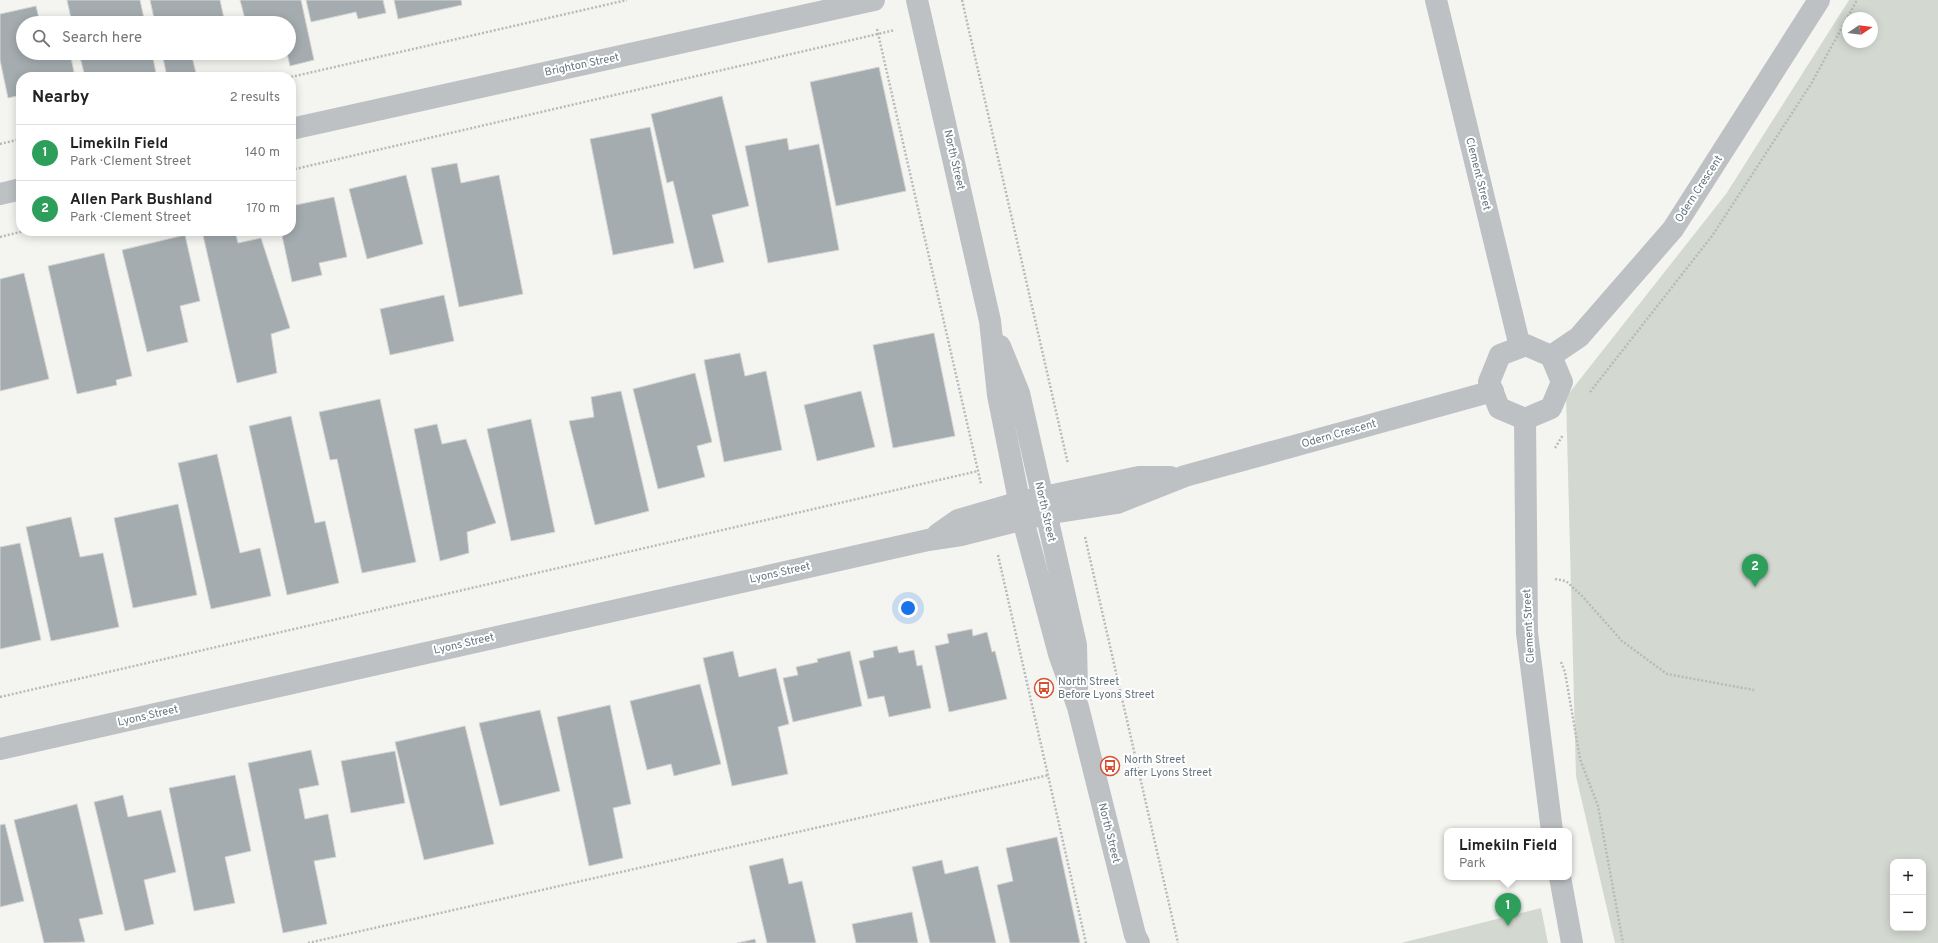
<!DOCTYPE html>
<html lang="en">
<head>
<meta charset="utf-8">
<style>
	body { margin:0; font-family:Overpass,sans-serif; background:#f6f6f6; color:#222 }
	.controls { position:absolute; right:12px; bottom:12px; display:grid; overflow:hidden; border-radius:8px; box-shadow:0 2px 10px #0003 }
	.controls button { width:36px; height:36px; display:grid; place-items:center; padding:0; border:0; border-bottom:1px solid #e0e0e0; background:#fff; color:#222; font:20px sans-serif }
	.compass { position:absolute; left:1842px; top:12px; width:36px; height:36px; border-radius:50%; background:#fff; box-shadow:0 2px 10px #0003; rotate:77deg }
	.you { position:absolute; left:908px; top:608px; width:14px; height:14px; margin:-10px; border:3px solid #fff; border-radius:50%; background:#1a73e8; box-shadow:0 0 0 6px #1a73e833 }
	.badge { display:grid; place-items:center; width:26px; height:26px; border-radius:50%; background:#d45131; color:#fff; font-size:13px; font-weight:700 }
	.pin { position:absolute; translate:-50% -33px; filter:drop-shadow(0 1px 2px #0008) }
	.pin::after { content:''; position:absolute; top:21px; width:14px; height:12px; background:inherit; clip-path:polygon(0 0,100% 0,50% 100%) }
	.popup { position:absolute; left:1444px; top:828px; width:128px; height:52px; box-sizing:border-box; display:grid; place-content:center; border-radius:8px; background:#fff; filter:drop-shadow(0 1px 3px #0005); font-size:13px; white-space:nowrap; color:#767676 }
	.popup b { font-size:15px; color:#222 }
	.popup::after { content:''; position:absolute; left:50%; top:100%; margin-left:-8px; border:8px solid transparent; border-top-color:#fff }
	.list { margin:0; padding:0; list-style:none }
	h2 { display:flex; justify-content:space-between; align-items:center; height:52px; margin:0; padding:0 16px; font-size:17px }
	h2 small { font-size:13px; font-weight:400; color:#767676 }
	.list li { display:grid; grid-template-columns:26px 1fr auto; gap:12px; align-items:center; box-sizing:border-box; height:56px; padding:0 16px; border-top:1px solid #e0e0e0 }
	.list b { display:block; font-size:15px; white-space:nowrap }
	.list p { margin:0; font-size:13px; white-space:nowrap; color:#767676 }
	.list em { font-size:13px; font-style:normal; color:#767676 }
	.icon { flex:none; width:22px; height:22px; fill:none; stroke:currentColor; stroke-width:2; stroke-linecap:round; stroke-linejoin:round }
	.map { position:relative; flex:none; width:1938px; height:943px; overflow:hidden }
	.search { position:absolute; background:#fff; box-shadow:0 2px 10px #0003; left:16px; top:16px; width:280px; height:44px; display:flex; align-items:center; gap:10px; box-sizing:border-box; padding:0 14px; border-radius:22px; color:#767676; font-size:15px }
	.panel { position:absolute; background:#fff; box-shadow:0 2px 10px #0003; left:16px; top:72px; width:280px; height:164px; border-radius:16px }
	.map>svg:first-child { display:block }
	.green { fill:#d3d9d0; fill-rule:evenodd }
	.building { fill:#a4acb0; stroke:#d5d5d3 }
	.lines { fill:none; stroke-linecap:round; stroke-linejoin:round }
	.path { stroke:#b7babc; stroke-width:2.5; stroke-dasharray:2 2; stroke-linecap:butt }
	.minor { stroke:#bdc1c4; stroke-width:22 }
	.tertiary { stroke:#bdc1c4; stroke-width:22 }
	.labels { text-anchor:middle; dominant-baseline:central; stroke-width:4; stroke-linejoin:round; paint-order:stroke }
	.street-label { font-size:11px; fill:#65757f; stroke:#fff }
	.poi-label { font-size:11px; fill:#65757f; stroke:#fff; text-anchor:start }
</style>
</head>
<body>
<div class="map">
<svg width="1938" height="943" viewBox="0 0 1938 943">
	<rect width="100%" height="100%" fill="#f4f4f0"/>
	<g class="green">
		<path d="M1849 0H1938V943H1615L1576 776 1566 397 1726 194ZM1848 18H1872V42H1848ZM1893 862H1923V928H1893Z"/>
		<polygon points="1541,908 1548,943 1401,943"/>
	</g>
	<g class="building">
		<polygon points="67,0 140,0 145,23 72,23"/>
		<polygon points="150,0 220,0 225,23 155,23"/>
		<polygon points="240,0 301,0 314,60 290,66 287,53 289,53 289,23 246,23"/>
		<polygon points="306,0 383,0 386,13 358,19 356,12 311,22"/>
		<polygon points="394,0 461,0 462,5 398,19"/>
		<polygon points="36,6 40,23 23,23 23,53 70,53 75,77 21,77 21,95 8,98 0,60 0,14"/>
		<polygon points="62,19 63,23 43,23"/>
		<polygon points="79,53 152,53 156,73 140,77 85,77"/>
		<polygon points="162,53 191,53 197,77 167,77"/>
		<polygon points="879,67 906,191 836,206 810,82"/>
		<polygon points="722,96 749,206 712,215 724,262 694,269 673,181 667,183 651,114"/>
		<polygon points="650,127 674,243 613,255 590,139"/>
		<polygon points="787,138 789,150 819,144 839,250 768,263 745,146"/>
		<polygon points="457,163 461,183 499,175 523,294 459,307 431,168"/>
		<polygon points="406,175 423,244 367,259 349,189"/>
		<polygon points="334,197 347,257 319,263 322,275 292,282 281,231 291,231 291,206"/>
		<polygon points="202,231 235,231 238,243 261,238 290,328 271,334 277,373 237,383"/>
		<polygon points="185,235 200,301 180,306 188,342 147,352 122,250"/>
		<polygon points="104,253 132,376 116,380 117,385 77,394 48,266"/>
		<polygon points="24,273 49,379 0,391 0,279"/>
		<polygon points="444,295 454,341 390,355 380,309"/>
		<polygon points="934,333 955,436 893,448 873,345"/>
		<polygon points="740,353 745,376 766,371 782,450 724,462 704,360"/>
		<polygon points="695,373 712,442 697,446 705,477 658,489 633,389"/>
		<polygon points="621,391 649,511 595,525 569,421 594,417 591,397"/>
		<polygon points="861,391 875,447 817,461 804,405"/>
		<polygon points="380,399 416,562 362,573 337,459 330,460 319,412"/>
		<polygon points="291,416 315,523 325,521 339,583 287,595 249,426"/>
		<polygon points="531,419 555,532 511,541 487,429"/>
		<polygon points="437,424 442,444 466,439 496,523 467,532 469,553 440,561 414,429"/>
		<polygon points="217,454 240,553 260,548 271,596 211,609 178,463"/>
		<polygon points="178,504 197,595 133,608 114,518"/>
		<polygon points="71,517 80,557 103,553 119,627 51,641 26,527"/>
		<polygon points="20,543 41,640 0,649 0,547"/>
		<polygon points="972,629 973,636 987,632 992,652 995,651 1007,699 949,712 935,646 949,643 947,634"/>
		<polygon points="897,646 899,653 914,650 917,666 922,665 931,708 889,717 884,696 868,699 859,661 874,657 873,651"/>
		<polygon points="733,651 739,677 776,668 789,724 778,727 788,774 732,786 703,658"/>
		<polygon points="850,651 862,706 793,722 783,678 798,675 796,667 818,662 817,659"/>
		<polygon points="700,684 721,764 674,776 671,764 647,770 630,701"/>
		<polygon points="610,705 631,804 613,808 623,858 589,866 557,717"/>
		<polygon points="540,710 560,791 500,806 479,723"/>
		<polygon points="465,726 494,844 424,860 395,742"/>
		<polygon points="311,750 319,785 299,789 305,819 328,814 336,857 314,861 327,924 283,933 248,763"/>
		<polygon points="395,751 405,803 351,813 341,761"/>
		<polygon points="235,775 251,851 225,857 235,903 194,911 169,788"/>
		<polygon points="123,795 128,817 161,810 176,872 144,880 154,924 125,931 94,802"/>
		<polygon points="77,804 103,914 79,919 85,942 44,943 14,820"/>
		<polygon points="5,824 24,901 0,907 0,825"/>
		<polygon points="1057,837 1080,943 1010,943 997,885 1013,881 1006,848"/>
		<polygon points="783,858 789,884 802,881 816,943 767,943 749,866"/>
		<polygon points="942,860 945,874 978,866 996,943 930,943 912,867"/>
		<polygon points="912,912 918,943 856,943 852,924"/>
		<polygon points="755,939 756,943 737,943"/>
	</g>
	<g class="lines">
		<g class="path">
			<polyline points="962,0 1068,464"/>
			<polyline points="877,29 981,484"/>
			<polyline points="291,77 627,0"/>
			<polyline points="0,144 21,139"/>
			<polyline points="291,170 895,30"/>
			<polyline points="0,237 24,231"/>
			<polyline points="1590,392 1712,236 1811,84 1857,0"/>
			<polyline points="1555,448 1563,435"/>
			<polyline points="1085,537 1178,943"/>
			<polyline points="998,555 1086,943"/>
			<polyline points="1555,579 1566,581 1583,597 1622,641 1667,674 1754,690"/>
			<polyline points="1561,662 1565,672 1580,759 1598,806 1623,943"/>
			<polyline points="0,697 978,471"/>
			<polyline points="308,943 1049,775"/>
		</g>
		<g class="minor">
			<polyline points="1436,0 1520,347"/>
			<polyline points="291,129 874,0"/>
			<polyline points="0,194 21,189"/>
			<polygon points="1526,345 1551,356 1562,382 1551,408 1525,419 1499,408 1489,382 1500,355"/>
			<polyline points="1551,356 1579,337 1673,229 1819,0"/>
			<polyline points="1525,419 1527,633 1552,831"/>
			<polyline points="938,534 958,520 1020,502 1139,477 1170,477"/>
			<polyline points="0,749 928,540 961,535 1045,514 1117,503 1185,476 1493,391"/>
			<polyline points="1560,877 1572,943"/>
		</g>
		<g class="tertiary">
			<polyline points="917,0 990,321 998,395 1023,520 1059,654 1078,707 1135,935 1139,943"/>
			<polyline points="1000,346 1019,393 1076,645 1077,688"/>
		</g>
	</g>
	<defs>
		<g id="bus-ring" transform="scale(1)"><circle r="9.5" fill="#fff" stroke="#d45131" stroke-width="1.5"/><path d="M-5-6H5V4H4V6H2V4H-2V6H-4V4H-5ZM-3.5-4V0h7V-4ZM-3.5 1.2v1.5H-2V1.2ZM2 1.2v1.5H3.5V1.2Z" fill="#d45131"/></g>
	</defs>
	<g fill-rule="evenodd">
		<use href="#bus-ring" x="1044" y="688"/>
		<use href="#bus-ring" x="1110" y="766"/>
	</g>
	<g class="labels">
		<g class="street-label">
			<text transform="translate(582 65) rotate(-12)">Brighton Street</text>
			<text transform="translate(954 160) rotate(77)">North Street</text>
			<text transform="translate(1478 174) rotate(76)">Clement Street</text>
			<text transform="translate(1699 189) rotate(-57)">Odern Crescent</text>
			<text transform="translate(1339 434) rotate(-16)">Odern Crescent</text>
			<text transform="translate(1045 512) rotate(77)">North Street</text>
			<text transform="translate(780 573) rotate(-13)">Lyons Street</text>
			<text transform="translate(1529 626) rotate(-93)">Clement Street</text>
			<text transform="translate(464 644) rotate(-13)">Lyons Street</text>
			<text transform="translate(148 716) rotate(-13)">Lyons Street</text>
			<text transform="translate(1109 833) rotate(76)">North Street</text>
		</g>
		<g class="poi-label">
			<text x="1058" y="682">North Street<tspan x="1058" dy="13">Before Lyons Street</tspan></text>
			<text x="1124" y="760">North Street<tspan x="1124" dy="13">after Lyons Street</tspan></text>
		</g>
	</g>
</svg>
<div class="controls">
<button>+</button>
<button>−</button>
</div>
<svg class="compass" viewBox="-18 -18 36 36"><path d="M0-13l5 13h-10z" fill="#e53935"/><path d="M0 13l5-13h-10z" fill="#767676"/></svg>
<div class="you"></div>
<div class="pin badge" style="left:1508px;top:926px;background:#2e9e5b">1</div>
<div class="popup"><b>Limekiln Field</b>Park</div>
<div class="pin badge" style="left:1755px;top:587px;background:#2e9e5b">2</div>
<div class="search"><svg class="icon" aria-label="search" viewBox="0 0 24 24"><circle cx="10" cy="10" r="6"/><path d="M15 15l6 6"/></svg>Search here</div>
<section class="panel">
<h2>Nearby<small>2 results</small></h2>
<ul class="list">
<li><span class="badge" style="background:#2e9e5b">1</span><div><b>Limekiln Field</b><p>Park · Clement Street</p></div><em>140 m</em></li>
<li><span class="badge" style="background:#2e9e5b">2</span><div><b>Allen Park Bushland</b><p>Park · Clement Street</p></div><em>170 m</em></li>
</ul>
</section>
</div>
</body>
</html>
